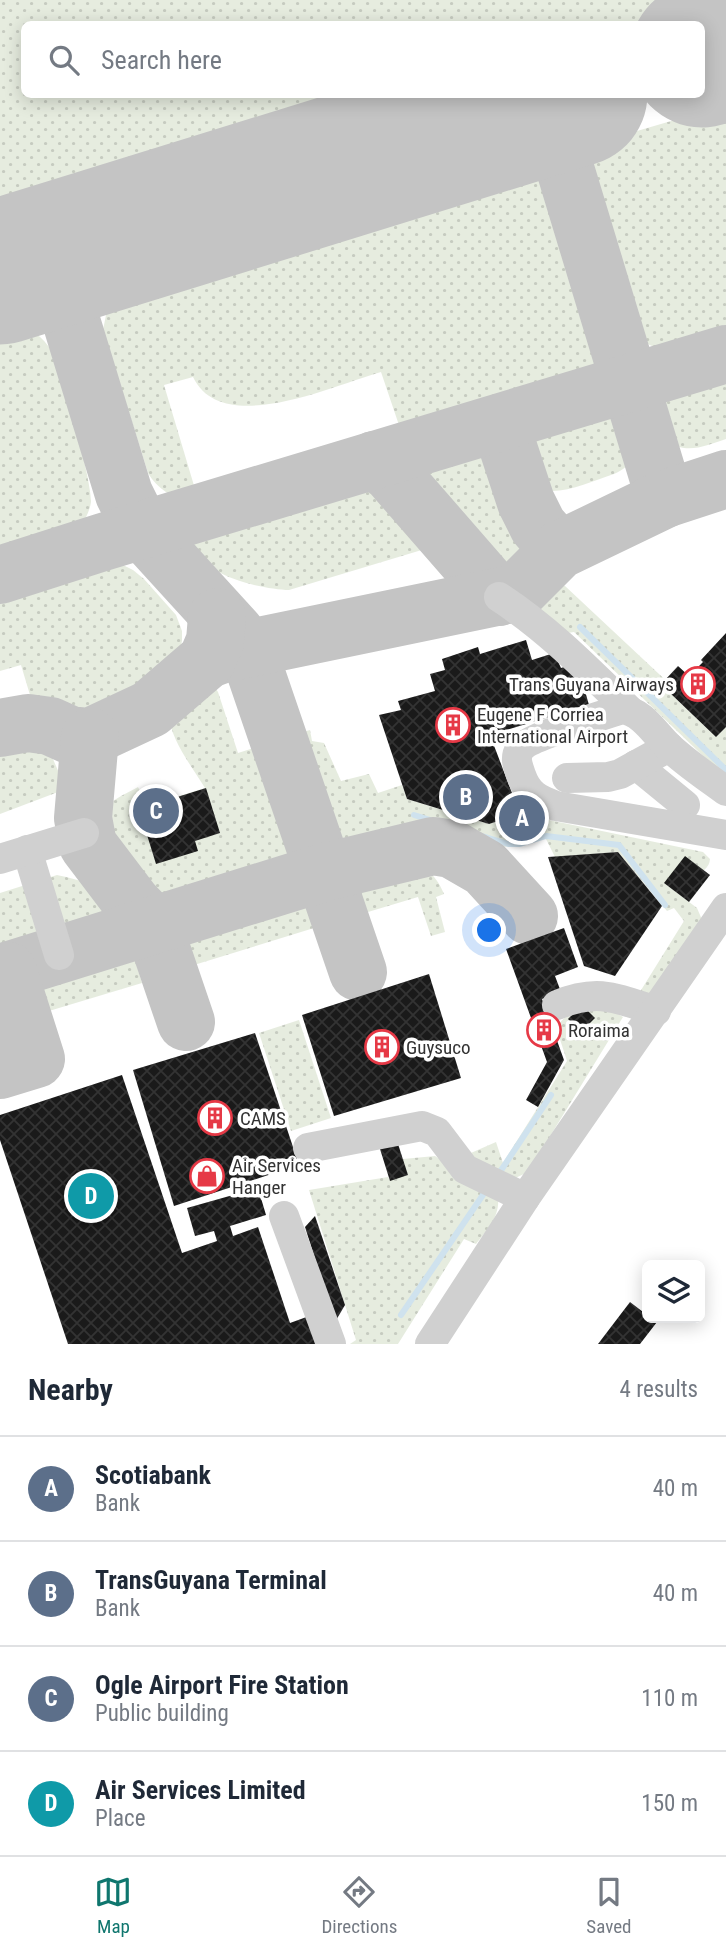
<!DOCTYPE html>
<html lang="en">
<head>
<meta charset="utf-8">
<style>
	body { margin:0; font-family:"Roboto Condensed",sans-serif; background:#f2f2f3; color:#1f2937 }
	.controls { position:absolute; right:21px; bottom:21px; display:grid; overflow:hidden; border-radius:10px; box-shadow:0 4px 18px #0003 }
	.controls button { width:63px; height:63px; display:grid; place-items:center; padding:0; border:0; border-bottom:2px solid #e0e1e3; background:#fff; color:#1f2937; font:35px sans-serif }
	.you { position:absolute; left:490px; top:931px; width:24px; height:24px; margin:-18px; border:5px solid #fff; border-radius:50%; background:#1a73e8; box-shadow:0 0 0 10px #1a73e833 }
	.badge { display:grid; place-items:center; width:46px; height:46px; border-radius:50%; background:#0f766e; color:#fff; font-size:23px; font-weight:700 }
	.pin { position:absolute; translate:-50% -50%; border:4px solid #fff; box-shadow:0 2px 7px #0006 }
	.list { margin:0; padding:0; list-style:none }
	h2 { display:flex; justify-content:space-between; align-items:center; height:91px; margin:0; padding:0 28px; font-size:30px }
	h2 small { font-size:23px; font-weight:400; color:#747a83 }
	.list li { display:grid; grid-template-columns:46px 1fr auto; gap:21px; align-items:center; box-sizing:border-box; height:105px; padding:0 28px; border-top:2px solid #e0e1e3 }
	.list b { display:block; font-size:26px; white-space:nowrap }
	.list p { margin:0; font-size:23px; white-space:nowrap; color:#747a83 }
	.list em { font-size:23px; font-style:normal; color:#747a83 }
	.icon { flex:none; width:38px; height:38px; fill:none; stroke:currentColor; stroke-width:2; stroke-linecap:round; stroke-linejoin:round }
	.map { position:relative; flex:none; width:726px; height:1344px; overflow:hidden }
	.search { position:absolute; background:#fff; box-shadow:0 4px 18px #0003; left:21px; right:21px; top:21px; height:77px; display:flex; align-items:center; gap:18px; box-sizing:border-box; padding:0 24px; border-radius:10px; color:#747a83; font-size:26px }
	.sheet { height:511px; background:#fff }
	nav { display:flex; justify-content:space-around; align-items:center; box-sizing:border-box; height:98px; border-top:2px solid #e0e1e3; background:#fff; font-size:19px; color:#747a83 }
	nav a { display:grid; justify-items:center; gap:4px }
	nav .on { color:#0f766e }
	.map>svg:first-child { display:block }
	.grass { fill:url(#grass-dots) }
	.lines { fill:none; stroke-linecap:round; stroke-linejoin:round }
	.stream { stroke:#cfe2ee; stroke-width:6 }
	.taxiway { stroke:#c4c4c4; stroke-width:58 }
	.runway { stroke:#c4c4c4; stroke-width:145 }
	.building { fill:url(#building-cross-hatch) }
	.minor { stroke:#d0d0d0; stroke-width:30 }
	.labels { text-anchor:middle; dominant-baseline:central; stroke-width:7; stroke-linejoin:round; paint-order:stroke }
	.poi-label { font-size:19px; fill:#333; stroke:#fff; text-anchor:start }
</style>
</head>
<body>
<div class="map">
<svg width="726" height="1344" viewBox="0 0 726 1344">
	<defs>
		<pattern id="grass-dots" width="8" height="8" patternUnits="userSpaceOnUse" patternTransform="scale(1.75)"><rect width="8" height="8" fill="#e6ecdf"/><path d="M2 2h.1M6 6h.1" fill="none" stroke="#c6cbc0" stroke-width="1.8" stroke-linecap="round"/></pattern>
		<pattern id="building-cross-hatch" width="8" height="8" patternUnits="userSpaceOnUse" patternTransform="scale(1.75)"><rect width="8" height="8" fill="#1a1a1a"/><path d="M0 0l8 8M0 8l8-8" fill="none" stroke="#333"/></pattern>
	</defs>
	<rect width="100%" height="100%" fill="#fff"/>
	<g class="grass">
		<polygon points="0,0 716,0 635,24 24,24 24,94 408,95 0,222"/>
		<path d="M726 105V338C685 349 651 364 626 320L590 184C586 162 595 150 613 138Z"/>
		<path d="M526 166 543 172 557 188 603 343C606 359 599 369 588 380L403 437 381 372C334 385 222 438 193 377L164 385 198 499C178 503 158 490 148 473L103 330 108 305 120 291 132 283 506 169Z"/>
		<path d="M4 322C22 325 38 331 49 347 61 365 92 481 91 502 90 510 85 520 81 526 65 551 26 556 0 564V323Z"/>
		<path d="M726 372V439C713 443 698 450 684 448 656 445 646 408 669 391 685 381 708 377 726 372Z"/>
		<path d="M596 411C635 412 652 459 614 474 595 480 572 491 552 491 526 491 519 447 535 431 548 417 578 415 596 411Z"/>
		<polygon points="464,450 483,456 492,461 502,476 513,529 526,554 527,562 518,575 509,577 494,572 419,498 417,478 424,461"/>
		<path d="M361 481 371 484 380 490 435 546 289 590C261 589 191 575 193 537L202 528 351 482Z"/>
		<polygon points="90,561 105,561 121,564 133,570 144,579 176,615 182,631 182,641 174,674 139,705 84,719 73,720 58,717 33,705 21,665 0,671 0,588"/>
		<path d="M553 581 565 586 675 689 671 694 716 737 726 727V778L574 632 561 634 532 604C532 590 540 583 553 581Z"/>
		<path d="M204 681 212 683 218 692 238 753 263 745 297 847C295 859 292 864 282 871L153 906C135 899 134 884 126 868 121 856 108 849 102 837 88 809 118 798 138 787L147 806 205 788C194 769 158 725 173 703 179 695 191 688 199 682Z"/>
		<path d="M310 730 312 741 324 743 341 781 369 774 378 793 402 785 407 799 489 824 520 814 703 852 710 859C709 877 679 879 664 883L697 908 703 922 652 994 638 995 684 921 674 908 667 911 618 852 555 857 545 837 504 847 507 863 497 866 472 847 427 831 397 833 340 848H328L321 840 288 736Z"/>
		<polygon points="43,736 66,789 0,814 0,750"/>
		<path d="M397 861C421 862 435 872 444 894L436 897 445 932 431 936 418 897 348 918 334 879Z"/>
		<path d="M57 875C79 879 129 894 115 922L0 958V893Z"/>
		<polygon points="305,890 314,928 194,965 187,966 179,961 173,937 178,927"/>
		<path d="M130 944 142 983 49 1011 42 1012C28 1006 24 997 27 982L38 972Z"/>
		<polygon points="594,1001 623,1017 541,1151 524,1174 511,1180 464,1156 496,1142 503,1163 567,1061 556,1027 574,1007"/>
		<polygon points="299,1020 331,1118 291,1131 259,1033"/>
		<path d="M435 1156 498 1198C500 1216 487 1230 476 1244L464 1239 398 1344H350L356 1340 309 1190 388 1177 390 1180 403 1159Z"/>
	</g>
	<g class="lines">
		<g class="stream">
			<polyline points="580,627 726,770"/>
			<polyline points="414,815 508,844 520,844 546,836 619,845 665,905"/>
			<polyline points="498,1175 551,1095"/>
			<polyline points="401,1315 487,1189"/>
		</g>
		<g class="taxiway">
			<polyline points="575,94 561,120 557,142 665,499"/>
			<path d="M86 246C70 259 66 271 62 291L124 494 142 530 235 632 248 650 358 972"/>
			<path d="M18 267C37 270 51 274 62 291"/>
			<polyline points="500,423 526,502 538,526 559,550"/>
			<polyline points="374,460 391,473 499,597"/>
			<polyline points="0,575 103,542 726,354"/>
			<polyline points="212,658 226,653 516,593 559,550 665,499 726,479"/>
			<polyline points="0,728 28,723 50,726 70,735 90,737 150,709 207,660 215,641 217,617"/>
			<polyline points="90,737 83,818 88,845 132,903 153,925 186,1022"/>
			<polyline points="0,973 325,872 433,846 452,849 485,868 529,916"/>
			<polyline points="0,1070 36,1059 8,971"/>
		</g>
		<g class="runway">
			<polyline points="702,55 726,48"/>
			<polyline points="0,272 575,94"/>
		</g>
	</g>
	<g class="building">
		<polygon points="726,633 726,727 716,737 670,693 675,689 665,680 678,666 689,676 703,662 701,660"/>
		<polygon points="526,640 532,660 554,653 561,668 577,663 589,705 490,735 520,814 489,824 407,799 379,715 401,710 398,701 435,691 430,674 445,670 442,659 478,647 480,654"/>
		<polygon points="206,788 220,833 195,841 198,851 156,864 139,809"/>
		<polygon points="618,852 662,906 615,976 584,966 548,857"/>
		<polygon points="685,856 710,875 689,902 664,883"/>
		<polygon points="564,928 578,967 555,976 561,992 542,999 564,1060 538,1107 526,1100 547,1062 506,949"/>
		<polygon points="429,974 461,1078 334,1116 302,1015"/>
		<polygon points="582,1005 595,1018 581,1032 568,1019"/>
		<polygon points="255,1033 299,1165 174,1206 133,1070"/>
		<polygon points="122,1075 182,1253 217,1241 214,1231 195,1236 187,1208 258,1188 266,1215 230,1226 233,1236 258,1227 290,1323 312,1315 321,1344 68,1344 0,1140 0,1115"/>
		<polygon points="398,1144 408,1175 390,1181 380,1149"/>
		<polygon points="315,1216 345,1305 335,1322 305,1227"/>
		<polygon points="630,1302 647,1315 647,1318 657,1322 640,1344 598,1344"/>
	</g>
	<g class="lines">
		<g class="minor">
			<path d="M499 597C548 629 587 669 629 710"/>
			<polyline points="636,765 685,805"/>
			<polyline points="567,778 608,777 620,774 669,747"/>
			<path d="M726 791C707 777 686 763 669 747 655 734 643 712 622 709 605 715 528 737 520 749 514 758 518 766 521 775 528 795 538 799 556 806L726 835"/>
			<polyline points="27,850 59,955"/>
			<polyline points="0,859 84,833"/>
			<path d="M557 1005C598 988 616 998 656 1011"/>
			<polyline points="308,1148 422,1126 437,1132 465,1169 525,1198"/>
			<polyline points="284,1216 331,1344"/>
			<polyline points="430,1344 525,1198 726,908"/>
		</g>
	</g>
	<defs>
		<g id="building-ring" transform="scale(1.75)"><circle r="9.5" fill="#fff" stroke="#e63946" stroke-width="1.5"/><path d="M-4-6H4V6H1V3H-1V6H-4ZM-2.5-4.3h1.7v1.8h-1.7ZM.8-4.3h1.7v1.8H.8ZM-2.5-1h1.7V.8h-1.7ZM.8-1h1.7V.8H.8Z" fill="#e63946"/></g>
		<g id="shop-ring" transform="scale(1.75)"><circle r="9.5" fill="#fff" stroke="#e63946" stroke-width="1.5"/><path d="M-5-2.5h2.3a2.7 3.5 0 0 1 5.4 0H5L5.5 6h-11ZM-1.5-2.5h3a1.5 2.3 0 0 0-3 0Z" fill="#e63946"/></g>
	</defs>
	<g fill-rule="evenodd">
		<use href="#building-ring" x="698" y="684"/>
		<use href="#building-ring" x="453" y="725"/>
		<use href="#building-ring" x="544" y="1030"/>
		<use href="#building-ring" x="382" y="1047"/>
		<use href="#building-ring" x="215" y="1118"/>
		<use href="#shop-ring" x="207" y="1176"/>
	</g>
	<g class="labels">
		<g class="poi-label">
			<text x="674" y="684" text-anchor="end">Trans Guyana Airways</text>
			<text x="477" y="714">Eugene F Corriea<tspan x="477" dy="22">International Airport</tspan></text>
			<text x="568" y="1030">Roraima</text>
			<text x="406" y="1047">Guysuco</text>
			<text x="240" y="1118">CAMS</text>
			<text x="232" y="1165">Air Services<tspan x="232" dy="22">Hanger</tspan></text>
		</g>
	</g>
</svg>
<div class="controls">
<button><svg class="icon" aria-label="layers" viewBox="0 0 24 24"><path d="M12 4l9 5-9 5-9-5zM3 14l9 5 9-5"/></svg></button>
</div>
<div class="you"></div>
<div class="pin badge" style="left:522px;top:818px;background:#5c6f8a">A</div>
<div class="pin badge" style="left:466px;top:797px;background:#5c6f8a">B</div>
<div class="pin badge" style="left:156px;top:811px;background:#5c6f8a">C</div>
<div class="pin badge" style="left:91px;top:1196px;background:#0f9aa8">D</div>
<div class="search"><svg class="icon" aria-label="search" viewBox="0 0 24 24"><circle cx="10" cy="10" r="6"/><path d="M15 15l6 6"/></svg>Search here</div>
</div>
<section class="sheet">
<h2>Nearby<small>4 results</small></h2>
<ul class="list">
<li><span class="badge" style="background:#5c6f8a">A</span><div><b>Scotiabank</b><p>Bank</p></div><em>40 m</em></li>
<li><span class="badge" style="background:#5c6f8a">B</span><div><b>TransGuyana Terminal</b><p>Bank</p></div><em>40 m</em></li>
<li><span class="badge" style="background:#5c6f8a">C</span><div><b>Ogle Airport Fire Station</b><p>Public building</p></div><em>110 m</em></li>
<li><span class="badge" style="background:#0f9aa8">D</span><div><b>Air Services Limited</b><p>Place</p></div><em>150 m</em></li>
</ul>
</section>
<nav>
<a class="on"><svg class="icon" aria-label="map" viewBox="0 0 24 24"><path d="M3 6l6-2 6 2 6-2v14l-6 2-6-2-6 2zM9 4v14M15 6v14"/></svg>Map</a>
<a><svg class="icon" aria-label="directions" viewBox="0 0 24 24"><path d="M12 3l9 9-9 9-9-9zM9 14v-3h6M13 9l2 2-2 2"/></svg>Directions</a>
<a><svg class="icon" aria-label="saved" viewBox="0 0 24 24"><path d="M7 4h10v16l-5-4-5 4z"/></svg>Saved</a>
</nav>
</body>
</html>
